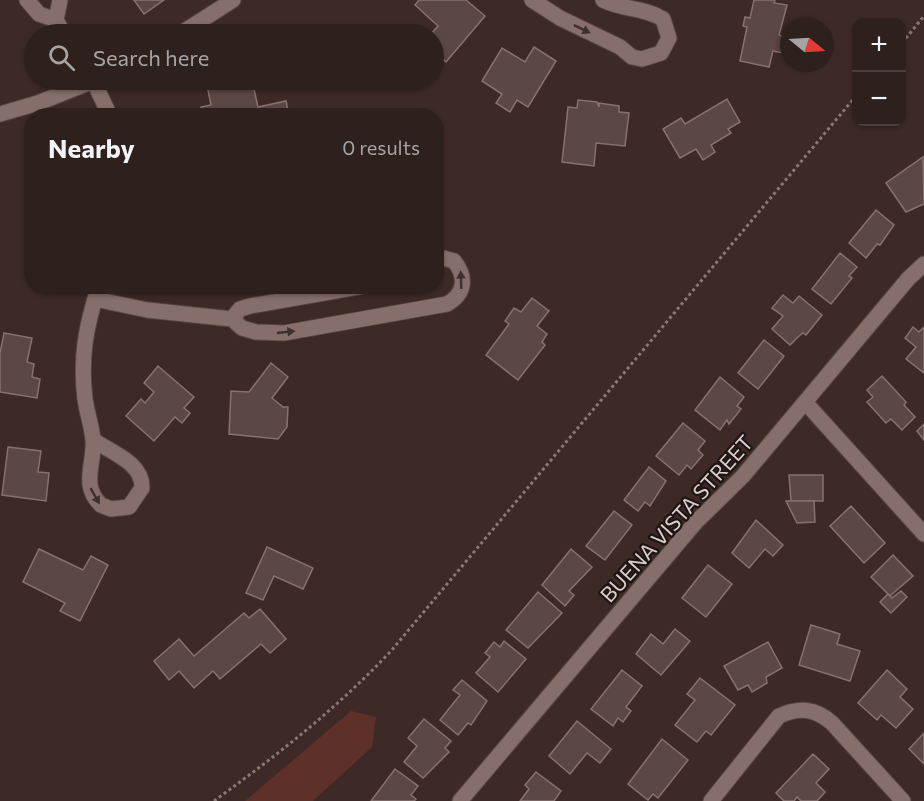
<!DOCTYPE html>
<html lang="en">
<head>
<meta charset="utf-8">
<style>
	body { margin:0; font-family:Commissioner,sans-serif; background:#362826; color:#f1f3f6 }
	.controls { position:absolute; right:18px; top:18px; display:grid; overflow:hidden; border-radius:12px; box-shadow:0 2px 4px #0004 }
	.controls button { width:54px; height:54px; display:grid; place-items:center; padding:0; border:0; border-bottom:2px solid #493e3b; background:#2e201d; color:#f1f3f6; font:30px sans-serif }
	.compass { position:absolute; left:780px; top:18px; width:54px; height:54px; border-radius:50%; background:#2e201d; box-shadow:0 2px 4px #0004; rotate:108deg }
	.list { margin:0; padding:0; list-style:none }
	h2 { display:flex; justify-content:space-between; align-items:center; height:78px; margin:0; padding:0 24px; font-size:26px }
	h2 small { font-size:20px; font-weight:400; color:#a7a3a4 }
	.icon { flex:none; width:33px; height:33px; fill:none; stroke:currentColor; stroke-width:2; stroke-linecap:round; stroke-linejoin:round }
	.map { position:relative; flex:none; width:924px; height:801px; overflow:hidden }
	.search { position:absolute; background:#2e201d; box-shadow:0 2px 4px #0004; left:24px; top:24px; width:420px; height:66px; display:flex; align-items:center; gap:15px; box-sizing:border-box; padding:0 21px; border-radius:33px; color:#a7a3a4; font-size:22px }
	.panel { position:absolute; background:#2e201d; box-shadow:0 2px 4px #0004; left:24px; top:108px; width:420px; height:186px; border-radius:24px }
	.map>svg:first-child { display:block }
	.green { fill:#5f3029 }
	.building { fill:#5b4743; stroke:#87716d; stroke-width:1.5 }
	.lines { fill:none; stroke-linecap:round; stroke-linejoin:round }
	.minor-casing { stroke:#574745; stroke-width:17 }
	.path { stroke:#897976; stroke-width:3; stroke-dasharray:3 3; stroke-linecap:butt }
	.minor { stroke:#866f6b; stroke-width:15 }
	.oneway { fill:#3d302e }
	.labels { text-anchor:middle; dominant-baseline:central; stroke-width:4.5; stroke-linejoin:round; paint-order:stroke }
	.street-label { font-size:21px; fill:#dbcecc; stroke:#1e1514 }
</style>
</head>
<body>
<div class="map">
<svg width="924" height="801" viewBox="0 0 924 801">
	<rect width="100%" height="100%" fill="#3d2a27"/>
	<polygon class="green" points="351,711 376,717 372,747 313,801 245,801"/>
	<g class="building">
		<polygon points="134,0 164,0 144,14"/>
		<polygon points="419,0 466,0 485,16 446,62 434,51 434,34 431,34 438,26 415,5"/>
		<polygon points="754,0 775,0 774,3 787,5 779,35 789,38 789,54 773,51 769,67 740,61 747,27 743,26 745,17 750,18"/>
		<polygon points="534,47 556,61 528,107 517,100 510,112 496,103 502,94 482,81 502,48 525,62"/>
		<polygon points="206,80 252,80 258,107 286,101 289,116 203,116 201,107 211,105"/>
		<polygon points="727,99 740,122 728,129 731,133 711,145 715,152 703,160 696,149 680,158 663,129 681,118 685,124"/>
		<polygon points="578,100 597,102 599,107 599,103 619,106 619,112 629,113 625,146 596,143 594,166 562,162 568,107 577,108"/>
		<polygon points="923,157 924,204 906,212 886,183"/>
		<polygon points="876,210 894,225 880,245 877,244 866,258 849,243"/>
		<polygon points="840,253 857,267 849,276 852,278 831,304 812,289"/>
		<polygon points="783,295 793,303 799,296 822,315 806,335 803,333 799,336 790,345 772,329 783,316 772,308"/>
		<polygon points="532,298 549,311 537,326 547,334 542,342 545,345 518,380 486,355 509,324 505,321 514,308 521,312"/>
		<polygon points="913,327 919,332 924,327 924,373 906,359 916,347 905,338"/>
		<polygon points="4,333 32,338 27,362 34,364 32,377 40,379 37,398 0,392 0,353"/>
		<polygon points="764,340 784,356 758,389 738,373"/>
		<polygon points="271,363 288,377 272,398 283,407 288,407 287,427 278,439 229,434 231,391 249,392"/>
		<polygon points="158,366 194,397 184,408 190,413 182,423 175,417 154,441 126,416 141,399 145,403 154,392 144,383"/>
		<polygon points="882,376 906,402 904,405 915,417 902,430 891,419 886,423 867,402 873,397 867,390"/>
		<polygon points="720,377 744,397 737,406 741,409 729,424 727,420 720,430 695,410"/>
		<polygon points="683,423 705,441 698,450 703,455 691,469 687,465 679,475 656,456"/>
		<polygon points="924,424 924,440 917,431"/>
		<polygon points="8,447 41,451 38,472 49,473 46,501 2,495"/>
		<polygon points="649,467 666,481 650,506 645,502 638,511 624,500"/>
		<polygon points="789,475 823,475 823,501 791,501"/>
		<polygon points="786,501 814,501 815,522 797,523"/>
		<polygon points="851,506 885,543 864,563 830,526"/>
		<polygon points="614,511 632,525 605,560 586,546"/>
		<polygon points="756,520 783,545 773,556 765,549 749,568 732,553"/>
		<polygon points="267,547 313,568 303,589 274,576 263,600 246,593"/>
		<polygon points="39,549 83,570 91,556 108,565 80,621 60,611 65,603 23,582"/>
		<polygon points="571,549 592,567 569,591 574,595 565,606 542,585"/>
		<polygon points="893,555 913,576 890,596 871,577"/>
		<polygon points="708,565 732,584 706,617 682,598"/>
		<polygon points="901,591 907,597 891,613 880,602 888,594 892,598"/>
		<polygon points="538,592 562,613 528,648 506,630"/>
		<polygon points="260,609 286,639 270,653 261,644 220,679 213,671 194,688 179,671 169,680 154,661 179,639 194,656 244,613 249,618"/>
		<polygon points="811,625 840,634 837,644 860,651 850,681 799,665"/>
		<polygon points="675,629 690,641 661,675 636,654 651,634 663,644"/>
		<polygon points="504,641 526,659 498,692 476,673 490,657 485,653 494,642 500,647"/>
		<polygon points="768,642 782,668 766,677 767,683 752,692 748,685 738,690 724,666"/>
		<polygon points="622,670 642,686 626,707 631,711 623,722 618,718 613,726 591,709"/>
		<polygon points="887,670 907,689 900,697 913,709 896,728 881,715 877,720 858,703"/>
		<polygon points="700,678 735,705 711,735 706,731 697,742 675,725 695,700 687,694"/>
		<polygon points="462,680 487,701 471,725 468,723 458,735 440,720 460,695 453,690"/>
		<polygon points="424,719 451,741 445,748 449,752 423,778 404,762 417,746 408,738"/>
		<polygon points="577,721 611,749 600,763 587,753 570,774 549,756"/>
		<polygon points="924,733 924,764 909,749"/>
		<polygon points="662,739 688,760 658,798 653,794 648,800 628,784"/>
		<polygon points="813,754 829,769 816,783 825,792 817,801 801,801 797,797 794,801 784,801 776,793"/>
		<polygon points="395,769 418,786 411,795 416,799 414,801 371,801"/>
		<polygon points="536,772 561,791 554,801 520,801 529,789 525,785"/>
	</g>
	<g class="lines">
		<g class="minor-casing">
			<g id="minor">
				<polyline points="27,0 39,14 56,20"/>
				<polyline points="60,0 56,20 64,34"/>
				<path d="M532 0 560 18 620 47 632 57 642 59 661 53 669 38 663 19C644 7 622 10 603 0"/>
				<polyline points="180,34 233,0"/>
				<polyline points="93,80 110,116"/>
				<polyline points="0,114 38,103 96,80"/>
				<path d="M95 299 147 310 232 319 242 328 256 332 284 333 447 304C465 294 467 277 454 261L436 256"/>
				<polyline points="232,319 240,309 250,306 364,286"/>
				<polyline points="805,402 924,534"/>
				<path d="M93 440C111 452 143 463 142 488L129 507 111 509 101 505C80 485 95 464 93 440 92 427 87 413 85 399 80 358 86 325 99 286"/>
				<polyline points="460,801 696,522 743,476 908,279 924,264"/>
				<path d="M711 801 779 716C799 707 815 708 832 723L903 801"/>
			</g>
		</g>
		<g class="path">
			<polyline points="902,43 924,16"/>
			<path d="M214 801C280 753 335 710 391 651L856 96"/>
		</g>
		<use href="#minor" class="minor"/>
	</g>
	<defs><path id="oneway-solid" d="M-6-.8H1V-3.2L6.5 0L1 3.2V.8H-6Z" transform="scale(1.5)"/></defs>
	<g class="oneway">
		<use href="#oneway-solid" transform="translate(582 29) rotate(26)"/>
		<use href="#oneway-solid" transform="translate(461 280) rotate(-92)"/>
		<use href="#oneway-solid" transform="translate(286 332) rotate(-6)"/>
		<use href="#oneway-solid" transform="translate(95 496) rotate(60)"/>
	</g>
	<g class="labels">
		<g class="street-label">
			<text transform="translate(676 518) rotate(-48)">BUENA VISTA STREET</text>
		</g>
	</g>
</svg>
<div class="controls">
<button>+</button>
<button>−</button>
</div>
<svg class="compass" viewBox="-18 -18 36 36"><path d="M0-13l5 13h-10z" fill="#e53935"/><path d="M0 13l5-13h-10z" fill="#a7a3a4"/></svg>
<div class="search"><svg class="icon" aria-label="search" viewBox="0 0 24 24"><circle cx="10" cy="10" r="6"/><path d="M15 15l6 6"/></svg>Search here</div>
<section class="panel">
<h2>Nearby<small>0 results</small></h2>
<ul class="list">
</ul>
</section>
</div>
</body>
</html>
